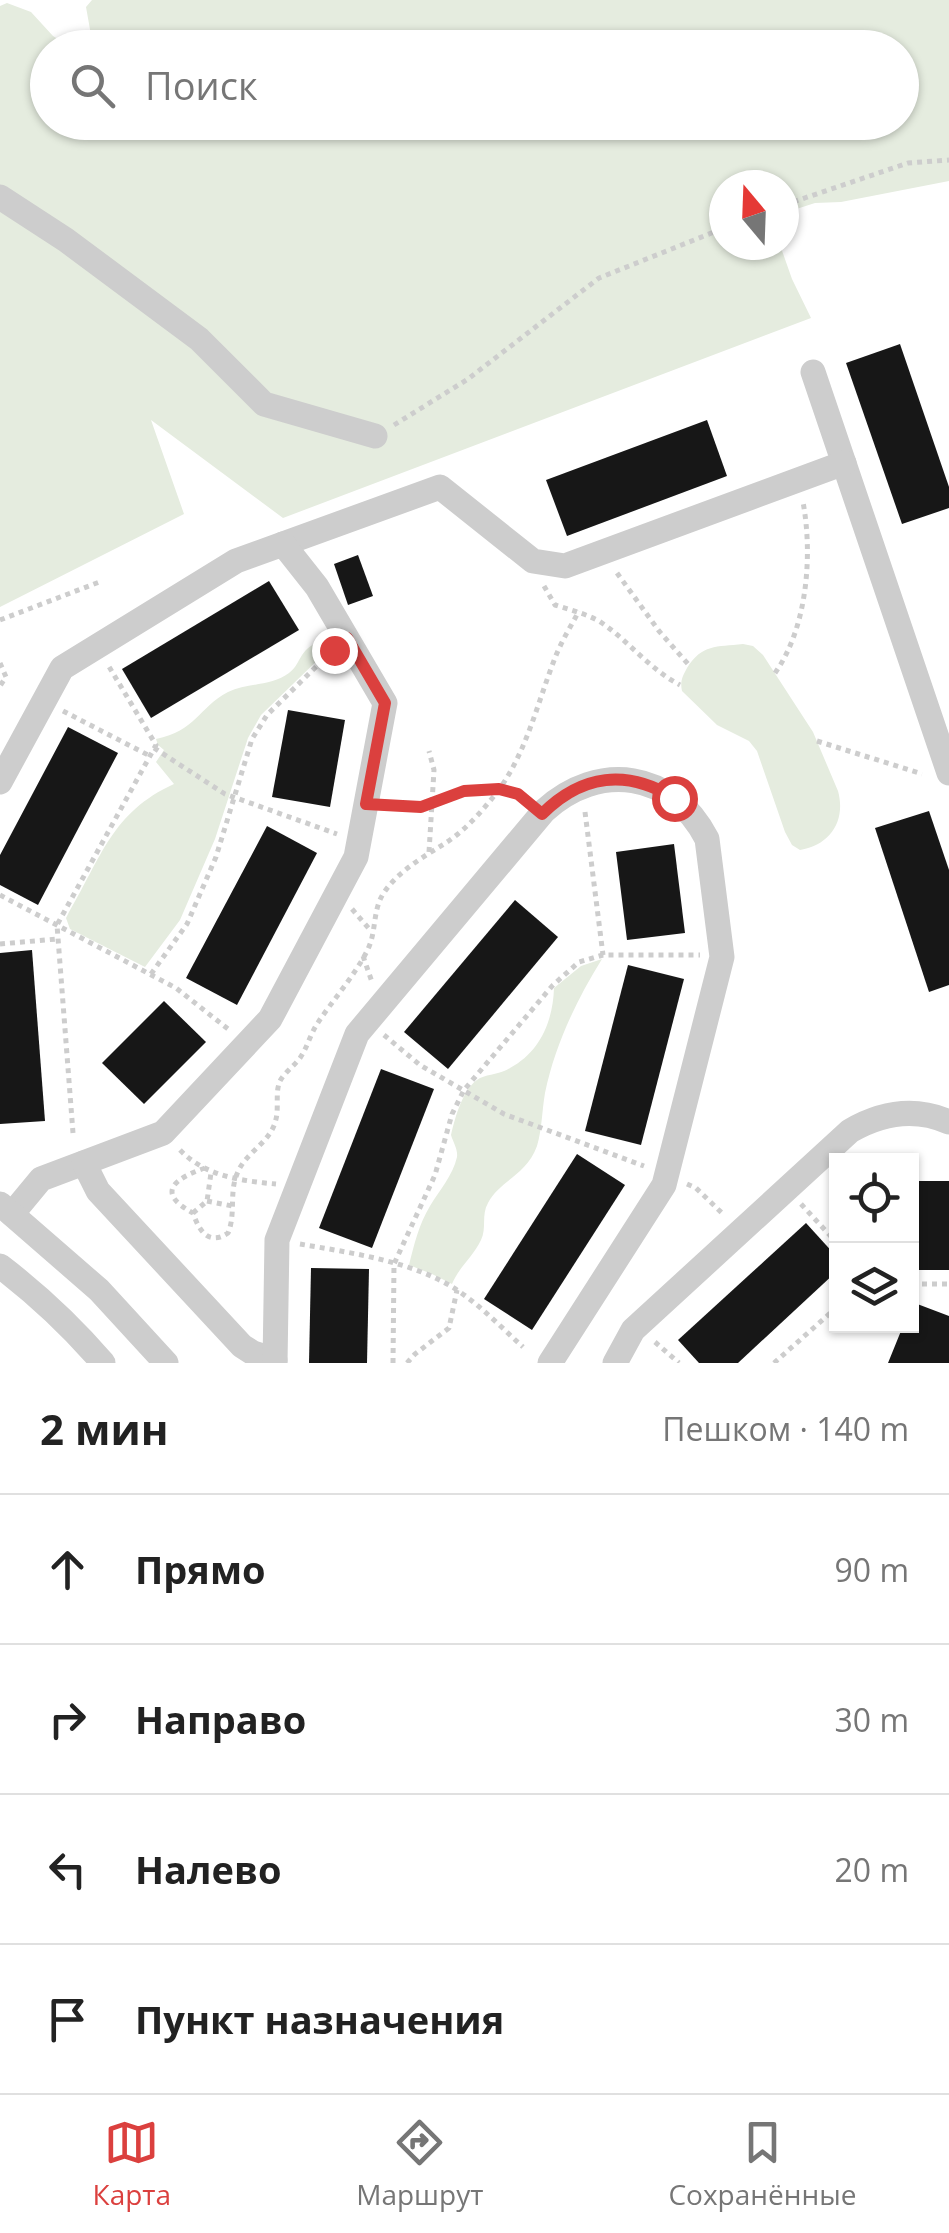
<!DOCTYPE html>
<html lang="ru">
<head>
<meta charset="utf-8">
<style>
	body { margin:0; font-family:"Open Sans",sans-serif; background:#f6f6f6; color:#222 }
	.controls { position:absolute; right:30px; bottom:30px; display:grid; overflow:hidden; border-radius:0px; box-shadow:0 2px 8px #0004 }
	.controls button { width:90px; height:90px; display:grid; place-items:center; padding:0; border:0; border-bottom:2px solid #e0e0e0; background:#fff; color:#222; font:50px sans-serif }
	.compass { position:absolute; left:709px; top:170px; width:90px; height:90px; border-radius:50%; background:#fff; box-shadow:0 2px 8px #0004; rotate:341deg }
	.stop { position:absolute; width:30px; height:30px; margin:-22px; border:8px solid #db403e; border-radius:50%; background:#fff }
	.stop.end { background:#db403e; border-color:#fff; box-shadow:0 2px 10px #0008 }
	.list { margin:0; padding:0; list-style:none }
	h2 { display:flex; justify-content:space-between; align-items:center; height:130px; margin:0; padding:0 40px; font-size:42px }
	h2 small { font-size:32px; font-weight:400; color:#767676 }
	.list li { display:grid; grid-template-columns:65px 1fr auto; gap:30px; align-items:center; box-sizing:border-box; height:150px; padding:0 40px; border-top:2px solid #e0e0e0 }
	.list b { display:block; font-size:38px; white-space:nowrap }
	.list em { font-size:32px; font-style:normal; color:#767676 }
	.icon { flex:none; width:55px; height:55px; fill:none; stroke:currentColor; stroke-width:2; stroke-linecap:round; stroke-linejoin:round }
	.map { position:relative; flex:none; width:949px; height:1363px; overflow:hidden }
	.search { position:absolute; background:#fff; box-shadow:0 2px 8px #0004; left:30px; right:30px; top:30px; height:110px; display:flex; align-items:center; gap:25px; box-sizing:border-box; padding:0 35px; border-radius:55px; color:#767676; font-size:38px }
	.sheet { height:730px; background:#fff }
	nav { display:flex; justify-content:space-around; align-items:center; box-sizing:border-box; height:140px; border-top:2px solid #e0e0e0; background:#fff; font-size:28px; color:#767676 }
	nav a { display:grid; justify-items:center; gap:5px }
	nav .on { color:#db403e }
	.map>svg:first-child { display:block }
	.green { fill:#e5ecdf }
	.building { fill:#171717 }
	.lines { fill:none; stroke-linecap:round; stroke-linejoin:round }
	.path { stroke:#cdcdcd; stroke-width:5; stroke-dasharray:5 5; stroke-linecap:butt }
	.minor { stroke:#cdcdcd; stroke-width:25 }
	.route { stroke:#db403e; stroke-width:12 }
</style>
</head>
<body>
<div class="map">
<svg width="949" height="1363" viewBox="0 0 949 1363">
	<rect width="100%" height="100%" fill="#fff"/>
	<g class="green">
		<polygon points="92,0 949,0 949,181 841,202 815,203 784,213 784,185 724,185 724,245 780,245 792,279 811,318 283,518 151,420 184,514 0,607 0,6 7,3 31,12 53,36 70,47 48,48 48,122 902,122 902,48 83,47 91,35 86,7"/>
		<path d="M314 644H321L326 652 261 715 248 738 215 839 180 920 145 967 70 929 66 918 69 912C101 858 112 812 174 784L156 762 164 750 158 745 156 739C196 731 198 708 228 692 247 683 272 686 289 673 301 664 298 653 314 644Z"/>
		<path d="M743 644 753 646 763 655 813 732 838 791C846 820 831 845 800 850L792 845 785 832 757 751 749 741 717 725 682 691C680 682 682 677 687 668 702 644 716 647 743 644Z"/>
		<path d="M602 959C576 1001 555 1045 545 1093 542 1110 542 1129 537 1146 526 1176 500 1180 488 1203 481 1215 487 1228 481 1240 473 1257 459 1267 452 1284L432 1274 409 1265C414 1245 419 1224 430 1206 439 1191 453 1175 457 1157 458 1149 453 1142 451 1135 455 1118 463 1087 480 1078 489 1074 501 1074 510 1068 540 1052 553 1021 554 988L581 966Z"/>
	</g>
	<g class="building">
		<polygon points="900,344 949,487 949,508 902,524 846,363"/>
		<polygon points="707,420 727,476 567,536 546,480"/>
		<polygon points="358,555 373,596 348,605 334,564"/>
		<polygon points="269,581 299,630 151,718 122,669"/>
		<polygon points="288,710 345,720 330,807 272,797"/>
		<polygon points="68,727 118,753 38,905 0,885 0,855"/>
		<polygon points="929,811 949,870 949,985 929,992 875,828"/>
		<polygon points="267,826 317,853 237,1005 186,978"/>
		<polygon points="674,844 685,933 627,940 616,852"/>
		<polygon points="515,900 558,937 448,1069 404,1032"/>
		<polygon points="32,950 45,1121 0,1124 0,953"/>
		<polygon points="628,965 684,979 641,1145 585,1131"/>
		<polygon points="164,1001 206,1042 144,1104 102,1063"/>
		<polygon points="381,1069 434,1089 372,1248 319,1228"/>
		<polygon points="577,1154 625,1185 532,1330 484,1299"/>
		<rect x="912" y="1181" width="37" height="89"/>
		<polygon points="806,1223 836,1256 836,1272 738,1363 699,1363 678,1340"/>
		<polygon points="311,1268 369,1269 367,1363 309,1363"/>
		<polygon points="912,1302 949,1316 949,1363 888,1363 903,1326 912,1326"/>
	</g>
	<g class="lines">
		<g class="path">
			<polyline points="784,205 908,163 949,160"/>
			<polyline points="394,425 468,379 599,278 724,228"/>
			<polyline points="617,573 659,631 689,665"/>
			<path d="M544 586 555 605C570 610 584 613 599 621 628 640 649 669 680 685"/>
			<polyline points="0,620 102,581"/>
			<polyline points="0,663 6,677 0,686"/>
			<path d="M775 673C807 628 813 556 803 502"/>
			<polyline points="63,711 150,756"/>
			<polyline points="817,741 922,774"/>
			<polyline points="154,748 225,794 337,834"/>
			<path d="M388 806C398 807 410 809 420 807 455 800 491 771 526 800"/>
			<polyline points="585,812 603,955"/>
			<polyline points="429,852 434,770 429,751"/>
			<polyline points="0,895 176,988 228,1029"/>
			<polyline points="352,909 371,931"/>
			<polyline points="0,944 57,939"/>
			<polyline points="363,956 372,982"/>
			<polyline points="151,974 187,924 216,857 252,739 267,715 328,655"/>
			<polyline points="384,1035 420,1065 504,1114 644,1166"/>
			<polyline points="73,1133 57,925 156,745 108,665"/>
			<path d="M180 1150C205 1176 241 1181 276 1184"/>
			<path d="M205 1168C176 1178 154 1192 193 1213 199 1231 209 1246 228 1233 236 1214 229 1193 237 1174 245 1152 271 1143 276 1119 279 1107 275 1092 280 1081 284 1073 294 1066 300 1058 307 1048 310 1035 317 1024 332 1001 356 974 368 949 377 930 372 909 385 891 399 871 423 857 444 844 465 831 483 810 498 791 527 751 537 704 555 658 561 642 571 626 579 611"/>
			<polyline points="687,1184 696,1188 724,1215"/>
			<polyline points="207,1201 232,1206"/>
			<polyline points="801,1204 836,1242"/>
			<polyline points="193,1213 207,1201 211,1173"/>
			<path d="M300 1244C351 1253 413 1261 457 1290 481 1306 502 1328 523 1347"/>
			<polyline points="912,1284 949,1284"/>
			<polyline points="655,1342 679,1363"/>
			<polyline points="393,1363 394,1264 435,1175 452,1114 464,1090 553,985 579,962 603,955 700,955"/>
			<polyline points="407,1363 415,1354 449,1328 457,1290"/>
			<polyline points="774,1363 836,1308"/>
		</g>
		<g class="minor">
			<polyline points="0,197 66,240 199,339 264,404 375,436"/>
			<polyline points="813,372 949,773"/>
			<polyline points="283,544 440,487 533,561 565,566 844,463"/>
			<polyline points="0,782 62,668 236,561 283,544 317,587 385,703 356,857 270,1019 163,1133 41,1179 12,1214"/>
			<polyline points="84,1163 98,1191 242,1346 253,1353 275,1360"/>
			<polyline points="0,1204 99,1290 166,1363"/>
			<path d="M0 1266C38 1295 72 1327 103 1363"/>
			<path d="M275 1363 277 1240 357 1034 544 811C599 761 672 771 707 839L722 957 664 1185 550 1363"/>
			<path d="M615 1363 633 1330 850 1131C881 1113 915 1107 949 1122"/>
		</g>
	</g>
	<g class="lines">
		<path class="route" d="M334 650 347 638 385 703 366 804 421 807 464 791 499 789 518 794 542 814C582 774 627 769 674 798"/>
	</g>
</svg>
<div class="controls">
<button><svg class="icon" aria-label="locate" viewBox="0 0 24 24"><circle cx="12" cy="12" r="6"/><path d="M12 2v4M12 18v4M2 12h4M18 12h4"/></svg></button>
<button><svg class="icon" aria-label="layers" viewBox="0 0 24 24"><path d="M12 4l9 5-9 5-9-5zM3 14l9 5 9-5"/></svg></button>
</div>
<svg class="compass" viewBox="-18 -18 36 36"><path d="M0-13l5 13h-10z" fill="#e53935"/><path d="M0 13l5-13h-10z" fill="#767676"/></svg>
<div class="stop" style="left:674px;top:798px"></div>
<div class="stop end" style="left:334px;top:650px"></div>
<div class="search"><svg class="icon" aria-label="search" viewBox="0 0 24 24"><circle cx="10" cy="10" r="6"/><path d="M15 15l6 6"/></svg>Поиск</div>
</div>
<section class="sheet">
<h2>2 мин<small>Пешком · 140 m</small></h2>
<ul class="list">
<li><svg class="icon" aria-label="ahead" viewBox="0 0 24 24"><path d="M12 20V5M6 11l6-6 6 6"/></svg><div><b>Прямо</b></div><em>90 m</em></li>
<li><svg class="icon" aria-label="right" viewBox="0 0 24 24"><path d="M7 20v-9h11M14 6l5 5-5 5"/></svg><div><b>Направо</b></div><em>30 m</em></li>
<li><svg class="icon" aria-label="left" viewBox="0 0 24 24"><path d="M17 20v-9H6M10 6l-5 5 5 5"/></svg><div><b>Налево</b></div><em>20 m</em></li>
<li><svg class="icon" aria-label="arrive" viewBox="0 0 24 24"><path d="M6 21V4h12l-3 4 3 4H6"/></svg><div><b>Пункт назначения</b></div></li>
</ul>
</section>
<nav>
<a class="on"><svg class="icon" aria-label="map" viewBox="0 0 24 24"><path d="M3 6l6-2 6 2 6-2v14l-6 2-6-2-6 2zM9 4v14M15 6v14"/></svg>Карта</a>
<a><svg class="icon" aria-label="directions" viewBox="0 0 24 24"><path d="M12 3l9 9-9 9-9-9zM9 14v-3h6M13 9l2 2-2 2"/></svg>Маршрут</a>
<a><svg class="icon" aria-label="saved" viewBox="0 0 24 24"><path d="M7 4h10v16l-5-4-5 4z"/></svg>Сохранённые</a>
</nav>
</body>
</html>
